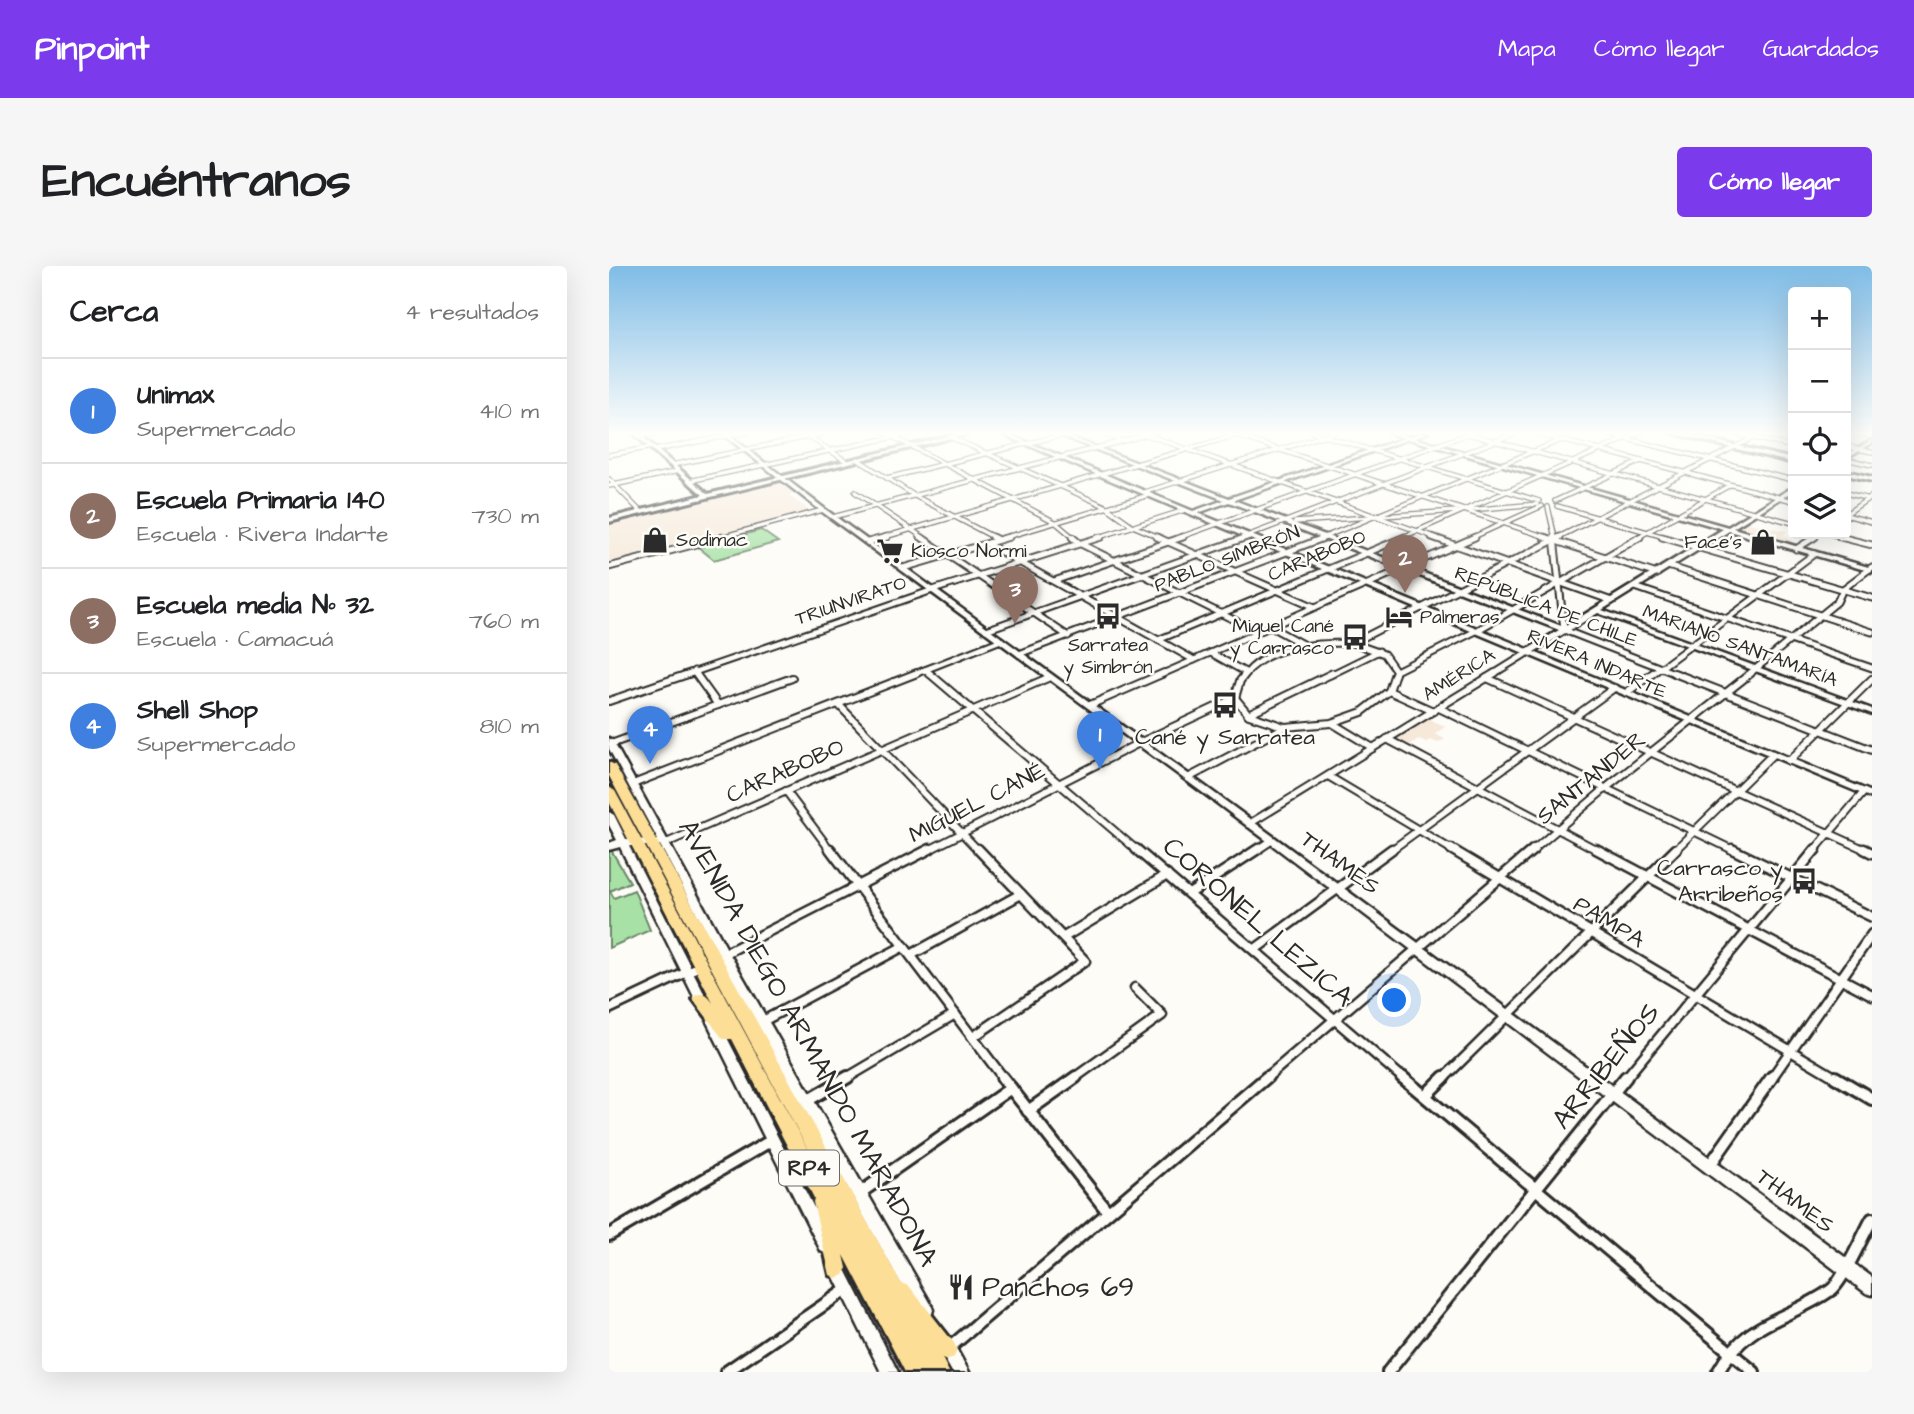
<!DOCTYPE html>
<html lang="es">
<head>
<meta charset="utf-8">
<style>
	body { margin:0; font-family:"Architects Daughter",sans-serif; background:#f6f6f6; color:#202124 }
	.controls { position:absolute; right:21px; top:21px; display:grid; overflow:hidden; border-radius:7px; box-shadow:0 7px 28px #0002 }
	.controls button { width:63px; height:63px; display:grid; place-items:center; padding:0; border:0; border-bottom:2px solid #e0e0e0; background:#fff; color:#202124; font:35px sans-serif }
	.you { position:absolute; left:786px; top:735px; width:24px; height:24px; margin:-18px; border:5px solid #fff; border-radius:50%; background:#1a73e8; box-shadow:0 0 0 10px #1a73e833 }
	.badge { display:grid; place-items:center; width:46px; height:46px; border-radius:50%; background:#7c3aed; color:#fff; font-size:23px; font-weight:700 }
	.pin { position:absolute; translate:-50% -58px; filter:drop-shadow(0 2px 4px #0008) }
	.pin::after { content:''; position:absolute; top:37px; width:24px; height:21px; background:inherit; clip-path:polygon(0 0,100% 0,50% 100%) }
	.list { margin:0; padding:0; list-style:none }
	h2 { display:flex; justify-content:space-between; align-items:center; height:91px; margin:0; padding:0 28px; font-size:30px }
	h2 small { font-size:23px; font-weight:400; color:#757577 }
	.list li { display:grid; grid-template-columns:46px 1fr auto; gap:21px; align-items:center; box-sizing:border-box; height:105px; padding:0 28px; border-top:2px solid #e0e0e0 }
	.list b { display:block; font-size:26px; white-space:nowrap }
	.list p { margin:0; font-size:23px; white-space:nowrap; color:#757577 }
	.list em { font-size:23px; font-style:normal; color:#757577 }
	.icon { flex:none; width:38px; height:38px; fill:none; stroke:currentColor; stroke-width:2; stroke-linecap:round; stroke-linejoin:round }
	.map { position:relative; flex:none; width:1263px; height:1106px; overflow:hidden; border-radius:7px }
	header { display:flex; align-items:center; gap:42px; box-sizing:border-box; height:98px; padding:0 35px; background:#7c3aed; color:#fff }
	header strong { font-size:33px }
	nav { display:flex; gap:38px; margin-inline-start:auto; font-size:24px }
	.intro { display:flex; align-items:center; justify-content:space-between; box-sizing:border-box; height:168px; padding:0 42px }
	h1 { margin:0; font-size:49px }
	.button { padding:18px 32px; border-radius:7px; background:#7c3aed; color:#fff; font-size:24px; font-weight:700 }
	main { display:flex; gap:42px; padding:0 42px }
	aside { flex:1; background:#fff; border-radius:7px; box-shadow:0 7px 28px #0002 }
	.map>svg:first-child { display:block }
	.built { fill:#f6e9da }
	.green { fill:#a8e1a5; stroke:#6a8668; stroke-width:2 }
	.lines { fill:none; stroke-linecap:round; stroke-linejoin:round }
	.minor-far4-casing { stroke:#2b2b2b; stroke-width:6 }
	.minor-far3-casing { stroke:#2b2b2b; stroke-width:9 }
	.minor-far2-casing { stroke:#2b2b2b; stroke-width:10 }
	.minor-far1-casing { stroke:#2b2b2b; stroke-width:13 }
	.minor-casing { stroke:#2b2b2b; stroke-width:16 }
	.tertiary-casing { stroke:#2b2b2b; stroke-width:5 }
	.secondary-casing { stroke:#2b2b2b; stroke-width:6 }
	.primary-casing { stroke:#2b2b2b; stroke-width:6 }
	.minor-far4 { stroke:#fdfcf7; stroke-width:3.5 }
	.minor-far3 { stroke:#fdfcf7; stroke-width:5 }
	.minor-far2 { stroke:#fdfcf7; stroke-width:6 }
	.minor-far1 { stroke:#fdfcf7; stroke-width:8 }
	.minor { stroke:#fdfcf7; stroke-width:10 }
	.tertiary { fill:#fdfcf7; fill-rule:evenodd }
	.secondary { fill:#fdfcf7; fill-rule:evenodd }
	.primary { fill:#fcde96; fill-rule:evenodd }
	.labels { text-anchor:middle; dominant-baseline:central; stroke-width:5; stroke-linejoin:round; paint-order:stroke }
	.far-poi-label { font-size:19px; fill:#2b2b2b; stroke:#fdfcf7; text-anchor:start }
	.far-street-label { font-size:19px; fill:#2b2b2b; stroke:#fdfcf7 }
	.shield { fill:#fdfcf7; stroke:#6a6a68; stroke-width:2 }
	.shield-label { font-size:21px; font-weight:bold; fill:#2b2b2b }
	.poi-label { font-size:23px; fill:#2b2b2b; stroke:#fdfcf7 }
	.street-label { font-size:23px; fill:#2b2b2b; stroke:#fdfcf7 }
	.near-street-label { font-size:28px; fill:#2b2b2b; stroke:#fdfcf7 }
	.near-poi-label { font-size:28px; fill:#2b2b2b; stroke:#fdfcf7; text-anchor:start }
</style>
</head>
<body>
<header>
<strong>Pinpoint</strong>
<nav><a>Mapa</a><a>Cómo llegar</a><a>Guardados</a></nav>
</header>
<div class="intro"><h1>Encuéntranos</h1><a class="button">Cómo llegar</a></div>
<main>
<aside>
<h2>Cerca<small>4 resultados</small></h2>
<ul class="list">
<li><span class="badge" style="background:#3f7fe0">1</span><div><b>Unimax</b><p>Supermercado</p></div><em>410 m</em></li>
<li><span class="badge" style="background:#8d6e63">2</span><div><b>Escuela Primaria 140</b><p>Escuela · Rivera Indarte</p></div><em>730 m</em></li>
<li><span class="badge" style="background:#8d6e63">3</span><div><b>Escuela media Nº 32</b><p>Escuela · Camacuá</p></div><em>760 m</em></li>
<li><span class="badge" style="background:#3f7fe0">4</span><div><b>Shell Shop</b><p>Supermercado</p></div><em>810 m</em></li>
</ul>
</aside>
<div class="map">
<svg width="1263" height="1106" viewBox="0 0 1263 1106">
	<rect width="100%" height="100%" fill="#fdfcf7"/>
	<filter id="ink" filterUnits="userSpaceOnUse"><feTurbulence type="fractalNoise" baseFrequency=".0143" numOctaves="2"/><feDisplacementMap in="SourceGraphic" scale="14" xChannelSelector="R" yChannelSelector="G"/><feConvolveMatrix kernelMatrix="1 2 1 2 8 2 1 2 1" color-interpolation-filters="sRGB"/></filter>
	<g filter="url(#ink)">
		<g class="built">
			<polygon points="167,214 185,225 180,230 201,245 0,300 0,256"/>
			<polygon points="1135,256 1178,265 1174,269 1180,271 1178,273 1184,274 1182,276 1191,279 1189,281 1124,262"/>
			<polygon points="817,452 836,461 826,468 836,473 829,477 822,474 817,477 810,473 798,481 786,474 785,471"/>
		</g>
		<g class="green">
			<polygon points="152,264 169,276 105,294 89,281"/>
			<polygon points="2,584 21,616 1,625 5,632 25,624 41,664 0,682 0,585"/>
		</g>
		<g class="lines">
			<g class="minor-far4-casing">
				<g id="minor-far4">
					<polyline points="193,166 237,195"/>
					<polyline points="275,166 446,256 465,272"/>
					<polyline points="488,166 513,175"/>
					<polyline points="530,166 828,272"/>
					<polyline points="617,166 940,272"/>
					<polyline points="703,166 930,235"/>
					<polyline points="922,166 1184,235"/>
					<polyline points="990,166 1184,214"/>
					<polyline points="1119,166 1184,181"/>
					<polyline points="1173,166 1184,168"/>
					<polyline points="1243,166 1263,170"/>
					<polyline points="860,168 1184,257"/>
					<polyline points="31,170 53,166"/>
					<polyline points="341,171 496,240 524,260 552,272"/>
					<polyline points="1237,180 1263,186"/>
					<polyline points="46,184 139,166"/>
					<polyline points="0,189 43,181"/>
					<polyline points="248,193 306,230 386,272"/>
					<polyline points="1237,193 1263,199"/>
					<polyline points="63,199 223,166"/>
					<polyline points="278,212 465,166"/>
					<polyline points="0,213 30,244"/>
					<polyline points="80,215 308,166"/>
					<polyline points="0,220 70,205"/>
					<polyline points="246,226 315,272"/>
					<polyline points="536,226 726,166"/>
					<polyline points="1237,227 1260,233"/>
					<polyline points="946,235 1032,195"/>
					<polyline points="948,240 1059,272"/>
					<polyline points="939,241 946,272"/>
					<polyline points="860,244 929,238"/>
					<polyline points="1237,248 1263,230"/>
					<polyline points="1237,249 1263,256"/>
					<polyline points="773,250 848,245"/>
					<polyline points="224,251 548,166"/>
					<polyline points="686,256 761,251"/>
					<polyline points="1221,268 1238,272"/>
					<polyline points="108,272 214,244"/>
					<polyline points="272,272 638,166"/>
					<polyline points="394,272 540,229"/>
					<polyline points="487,272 576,244"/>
					<polyline points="569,272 864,166"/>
					<polyline points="633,272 910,166"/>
					<polyline points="713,272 952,174"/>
					<polyline points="792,272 1032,166"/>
					<polyline points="862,272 933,240"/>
					<polyline points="948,272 1155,166"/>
					<polyline points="1028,272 1121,219"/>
					<polyline points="1203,272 1210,268"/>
				</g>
			</g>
			<g class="minor-far3-casing">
				<g id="minor-far3">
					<polyline points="312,271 459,370"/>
					<polyline points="383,271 389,274"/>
					<polyline points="463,271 470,277 649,366"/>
					<polyline points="548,271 706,341"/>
					<polyline points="823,271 1003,335"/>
					<polyline points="935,271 1048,308"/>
					<polyline points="945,271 955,364 1070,409"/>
					<polyline points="1053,271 1263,332"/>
					<polyline points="1231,271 1263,279"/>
					<polyline points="259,276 278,271"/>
					<polyline points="378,278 585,394"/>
					<polyline points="1187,283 1206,271"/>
					<polyline points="1059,300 1263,366"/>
					<polyline points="0,301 114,271"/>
					<polyline points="294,302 400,271"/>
					<polyline points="445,315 574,271"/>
					<polyline points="1026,321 1263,402"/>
					<polyline points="662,361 695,379"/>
					<polyline points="377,364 638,271"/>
					<polyline points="549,374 796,271"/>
					<polyline points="744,377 775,388 787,405"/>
					<polyline points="602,387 636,406"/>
					<polyline points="410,388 717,271"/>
					<polyline points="316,404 322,409"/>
					<polyline points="85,405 88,409"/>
					<polyline points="787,405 867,365 1031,271"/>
					<polyline points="77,409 324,324 492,271"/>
					<polyline points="303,409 392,374"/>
					<polyline points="551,409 866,271"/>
					<path d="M636 409C660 378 708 377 744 377L951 271"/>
					<polyline points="721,409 770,385"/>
					<polyline points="786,409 787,405"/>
					<polyline points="883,409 920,386"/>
					<polyline points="1042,409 1205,288"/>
					<polyline points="1139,409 1228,336 1234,323 1263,301"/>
				</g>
			</g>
			<g class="minor-far2-casing">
				<g id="minor-far2">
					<polyline points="86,407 109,439"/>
					<polyline points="320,407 529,585"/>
					<polyline points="1065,407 1263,484"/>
					<polyline points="878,412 1259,585"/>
					<polyline points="780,425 824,445"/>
					<polyline points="1017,427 1044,407"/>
					<polyline points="626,432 631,415 637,407"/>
					<polyline points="626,432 640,449 676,461"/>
					<polyline points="0,435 82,407"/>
					<polyline points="230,439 370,585"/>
					<polyline points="481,439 555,407"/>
					<polyline points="830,442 1126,585"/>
					<polyline points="639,448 724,407"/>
					<polyline points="723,457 764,482"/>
					<polyline points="778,473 990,585"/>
					<polyline points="2,478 183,412"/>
					<polyline points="1180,495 1263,413"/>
					<polyline points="719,510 845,585"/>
					<polyline points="579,512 676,461 722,457 753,446 780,425 786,407"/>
					<polyline points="24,518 308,407"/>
					<polyline points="177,525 222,585"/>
					<polyline points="640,558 886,407"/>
					<polyline points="55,578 441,411"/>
					<polyline points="318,585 530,477 626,432"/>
					<polyline points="647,585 662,575"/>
					<polyline points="781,585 1005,422"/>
					<polyline points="923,585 997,522 1142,407"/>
					<polyline points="1065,585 1164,488"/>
					<polyline points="1205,585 1255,526"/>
				</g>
			</g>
			<g class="minor-far1-casing">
				<g id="minor-far1">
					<polyline points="221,583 395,813"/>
					<polyline points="527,583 795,813"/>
					<polyline points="842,583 1229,813"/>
					<polyline points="987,583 1263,729"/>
					<polyline points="1123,583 1263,651"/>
					<polyline points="1255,583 1263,587"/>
					<polyline points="580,628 649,583"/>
					<polyline points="455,671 558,609"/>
					<polyline points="645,684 783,583"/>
					<polyline points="113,689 321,583"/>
					<polyline points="302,689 412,628"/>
					<polyline points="0,743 93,699"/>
					<polyline points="154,755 295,680"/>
					<polyline points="364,771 476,695 369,583"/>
					<polyline points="236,813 346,748"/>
					<polyline points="464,813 553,749 526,722"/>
					<polyline points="656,813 925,583"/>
					<polyline points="834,813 1067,583"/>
					<polyline points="1016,813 1207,583"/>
					<polyline points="1162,813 1263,668"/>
				</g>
			</g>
			<g class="minor-casing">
				<g id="minor">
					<polyline points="393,811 499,946"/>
					<polyline points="793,811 1145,1106"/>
					<polyline points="1226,811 1263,833"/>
					<polyline points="817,829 835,811"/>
					<polyline points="196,836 239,811"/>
					<polyline points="419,845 467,811"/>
					<polyline points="1101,899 1163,811"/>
					<polyline points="251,927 402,822"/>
					<polyline points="0,969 163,874"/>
					<polyline points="339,1083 658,811"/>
					<polyline points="117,1106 238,1023"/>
					<polyline points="779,1106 1017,811"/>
					<path d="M1109 1106C1138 1053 1178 1055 1222 1024 1233 1017 1255 967 1263 953"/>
				</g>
			</g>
			<g class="tertiary-casing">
				<g id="tertiary">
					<polygon points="111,166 116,166 216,243 615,534 1263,1011 1263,1029 1257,1027 609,538 212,245"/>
					<path d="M388 166H394L584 245 615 234 442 166H448L620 232 795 172 778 166C786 166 794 171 802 170 808 169 812 166 819 166L805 172 1119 261 1184 221V225L1124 262 1263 302V306L1120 265 993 344 1263 443V448L989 347 925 386 1263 526V532L581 248ZM800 173 1114 263 955 361 625 234ZM620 236 950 364 919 383 589 247Z"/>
					<polygon points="1263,174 1263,177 1237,192 1237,189"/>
					<polygon points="0,472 4,475 119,685 322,1038 324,1044 322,1050 316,1052 310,1050 111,691 51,579 47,580 20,580 101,739 99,742 95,744 91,742 89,739 11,581 0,584 0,577 8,574 0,559 0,546 5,549 17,573 49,574 0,483"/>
					<polygon points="104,751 108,752 222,975 225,980 222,985 217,988 212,985 98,756 100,752"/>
					<polygon points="227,991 232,994 289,1106 272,1106 219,999 222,994"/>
					<polygon points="337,1073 343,1075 360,1106 343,1106 329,1081 331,1075"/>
				</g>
			</g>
			<g class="secondary-casing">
				<g id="secondary">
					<polygon points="23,166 28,166 99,228 357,166 366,166 0,256 0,252 94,229"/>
					<polygon points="1060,166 1068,166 1184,193 1184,197"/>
					<polygon points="1237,205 1263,211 1263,215 1237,209"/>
				</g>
			</g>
			<g class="primary-casing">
				<path id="primary" d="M0 496 6 499 292 1017 300 1020 345 1077 348 1084 345 1091 338 1094 333 1092 340 1106H296L235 989 238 1002 235 1009 228 1012 221 1009 204 936 205 932 123 773H114L84 733 87 729C96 726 99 730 104 737L0 536V521L6 525 215 914 0 510Z"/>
			</g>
			<use href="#minor-far4" class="minor-far4"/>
			<use href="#minor-far3" class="minor-far3"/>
			<use href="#minor-far2" class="minor-far2"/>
			<use href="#minor-far1" class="minor-far1"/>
			<use href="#minor" class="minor"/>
			<use href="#tertiary" class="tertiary"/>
			<use href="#secondary" class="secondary"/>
			<use href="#primary" class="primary"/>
		</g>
	</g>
	<linearGradient id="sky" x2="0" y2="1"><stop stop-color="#7fbce6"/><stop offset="0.52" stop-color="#fefefb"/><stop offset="1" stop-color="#fefefb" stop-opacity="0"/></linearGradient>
	<rect width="1263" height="321" fill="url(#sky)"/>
	<defs>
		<g id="shop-bare" transform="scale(2.1)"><path d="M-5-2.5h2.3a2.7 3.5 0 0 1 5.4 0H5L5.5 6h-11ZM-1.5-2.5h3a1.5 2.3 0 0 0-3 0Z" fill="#2b2b2b" stroke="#fdfcf7" stroke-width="2.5" paint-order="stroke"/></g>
		<g id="supermarket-bare" transform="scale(2.1)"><path d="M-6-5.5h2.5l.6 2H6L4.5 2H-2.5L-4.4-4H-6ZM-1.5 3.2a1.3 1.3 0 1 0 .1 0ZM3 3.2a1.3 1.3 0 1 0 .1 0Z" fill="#2b2b2b" stroke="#fdfcf7" stroke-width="2.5" paint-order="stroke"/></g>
		<g id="bus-bare" transform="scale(2.1)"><path d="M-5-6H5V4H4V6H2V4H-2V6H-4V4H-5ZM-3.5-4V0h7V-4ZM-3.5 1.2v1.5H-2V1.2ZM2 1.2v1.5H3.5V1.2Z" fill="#2b2b2b" stroke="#fdfcf7" stroke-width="2.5" paint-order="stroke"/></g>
		<g id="hotel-bare" transform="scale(2.1)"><path d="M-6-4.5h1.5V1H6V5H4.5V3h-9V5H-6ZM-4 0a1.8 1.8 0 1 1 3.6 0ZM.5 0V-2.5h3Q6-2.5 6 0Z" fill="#2b2b2b" stroke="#fdfcf7" stroke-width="2.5" paint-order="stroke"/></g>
		<g id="restaurant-bare" transform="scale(2.1)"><path d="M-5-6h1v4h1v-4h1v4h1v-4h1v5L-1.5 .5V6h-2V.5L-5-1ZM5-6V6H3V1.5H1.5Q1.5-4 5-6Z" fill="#2b2b2b" stroke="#fdfcf7" stroke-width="2.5" paint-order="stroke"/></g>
	</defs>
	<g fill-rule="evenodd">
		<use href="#shop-bare" x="46" y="274"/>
		<use href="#shop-bare" x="1154" y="276"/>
		<use href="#supermarket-bare" x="281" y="285"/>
		<use href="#bus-bare" x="499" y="350"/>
		<use href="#hotel-bare" x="790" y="351"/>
		<use href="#bus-bare" x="746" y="371"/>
		<use href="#bus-bare" x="616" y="439"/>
		<use href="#bus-bare" x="1195" y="615"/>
		<use href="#restaurant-bare" x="352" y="1021"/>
	</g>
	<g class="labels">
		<g class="far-poi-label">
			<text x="67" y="274">Sodimac</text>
			<text x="1133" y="276" text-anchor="end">Face's</text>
			<text x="302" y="285">Kiosco Normi</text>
			<text x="811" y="351">Palmeras</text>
			<text x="725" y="360" text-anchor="end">Miguel Cané<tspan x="725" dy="22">y Carrasco</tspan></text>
			<text x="499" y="379" text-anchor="middle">Sarratea<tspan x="499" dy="22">y Simbrón</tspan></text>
		</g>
		<g class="far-street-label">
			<text transform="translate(708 290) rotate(-23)">CARABOBO</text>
			<text transform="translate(618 293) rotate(-21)">PABLO SIMBRÓN</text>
			<text transform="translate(242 335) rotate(-19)">TRIUNVIRATO</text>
			<text transform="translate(937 341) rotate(21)">REPÚBLICA DE CHILE</text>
			<text transform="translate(1131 380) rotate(20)">MARIANO SANTAMARÍA</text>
			<text transform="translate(988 398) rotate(23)">RIVERA INDARTE</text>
			<text transform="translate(850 409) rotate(-32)">AMÉRICA</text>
		</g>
		<rect class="shield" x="170" y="884.5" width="60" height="35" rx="5"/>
		<g class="shield-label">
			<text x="200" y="902">RP4</text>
		</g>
		<g class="poi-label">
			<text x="616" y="471">Cané y Sarratea</text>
			<text x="1174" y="602" text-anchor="end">Carrasco y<tspan x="1174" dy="26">Arribeños</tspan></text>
		</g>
		<g class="street-label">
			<text transform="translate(176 505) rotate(-24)">CARABOBO</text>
			<text transform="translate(982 512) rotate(-39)">SANTANDER</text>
			<text transform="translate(368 537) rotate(-27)">MIGUEL CANÉ</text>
			<text transform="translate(731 597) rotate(36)">THAMES</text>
			<text transform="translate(1000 656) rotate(31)">PAMPA</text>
			<text transform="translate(1186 935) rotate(37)">THAMES</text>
		</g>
		<g class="near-street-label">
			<text transform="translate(649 656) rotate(41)">CORONEL LEZICA</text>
			<text transform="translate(199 777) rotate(61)">AVENIDA DIEGO ARMANDO MARADONA</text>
			<text transform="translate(997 800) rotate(-51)">ARRIBEÑOS</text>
		</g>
		<g class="near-poi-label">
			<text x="373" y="1021">Panchos 69</text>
		</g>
	</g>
</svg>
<div class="controls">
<button>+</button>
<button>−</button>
<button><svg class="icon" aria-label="locate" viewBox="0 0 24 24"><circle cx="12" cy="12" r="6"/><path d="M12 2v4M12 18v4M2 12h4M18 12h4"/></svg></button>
<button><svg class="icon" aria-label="layers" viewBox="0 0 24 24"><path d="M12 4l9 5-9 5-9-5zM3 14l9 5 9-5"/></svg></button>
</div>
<div class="you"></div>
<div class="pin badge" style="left:491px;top:503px;background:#3f7fe0">1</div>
<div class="pin badge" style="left:796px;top:327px;background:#8d6e63">2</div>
<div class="pin badge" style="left:406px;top:358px;background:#8d6e63">3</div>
<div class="pin badge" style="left:41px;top:498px;background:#3f7fe0">4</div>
</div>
</main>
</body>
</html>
